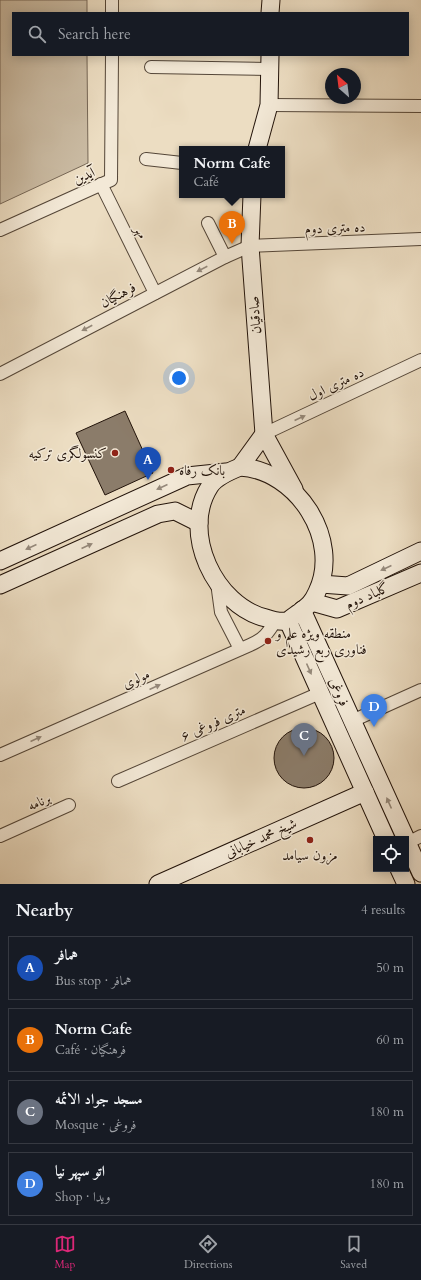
<!DOCTYPE html>
<html lang="en">
<head>
<meta charset="utf-8">
<style>
	body { margin:0; font-family:Cardo,Amiri,serif; background:#242831; color:#f1f3f6 }
	.controls { position:absolute; right:12px; bottom:12px; display:grid; overflow:hidden; border-radius:0px; box-shadow:0 2px 10px #0003 }
	.controls button { width:36px; height:36px; display:grid; place-items:center; padding:0; border:0; border-bottom:1px solid #363941; background:#171b24; color:#f1f3f6; font:20px sans-serif }
	.compass { position:absolute; left:325px; top:68px; width:36px; height:36px; border-radius:50%; background:#171b24; box-shadow:0 2px 10px #0003; rotate:332deg }
	.you { position:absolute; left:179px; top:378px; width:14px; height:14px; margin:-10px; border:3px solid #fff; border-radius:50%; background:#1a73e8; box-shadow:0 0 0 6px #1a73e833 }
	.badge { display:grid; place-items:center; width:26px; height:26px; border-radius:50%; background:#db2777; color:#fff; font-size:13px; font-weight:700 }
	.pin { position:absolute; translate:-50% -33px; filter:drop-shadow(0 1px 2px #0008) }
	.pin::after { content:''; position:absolute; top:21px; width:14px; height:12px; background:inherit; clip-path:polygon(0 0,100% 0,50% 100%) }
	.popup { position:absolute; left:179px; top:146px; width:106px; height:52px; box-sizing:border-box; display:grid; place-content:center; border-radius:0px; background:#171b24; filter:drop-shadow(0 1px 3px #0005); font-size:13px; white-space:nowrap; color:#9ea1a6 }
	.popup b { font-size:15px; color:#f1f3f6 }
	.popup::after { content:''; position:absolute; left:50%; top:100%; margin-left:-8px; border:8px solid transparent; border-top-color:#171b24 }
	.list { margin:0; padding:0; list-style:none }
	h2 { display:flex; justify-content:space-between; align-items:center; height:52px; margin:0; padding:0 16px; font-size:17px }
	h2 small { font-size:13px; font-weight:400; color:#9ea1a6 }
	.list li { display:grid; grid-template-columns:26px 1fr auto; gap:12px; align-items:center; box-sizing:border-box; height:64px; margin:0 8px 8px; padding:0 8px; border:1px solid #363941; border-radius:0px }
	.list b { display:block; font-size:15px; white-space:nowrap }
	.list p { margin:0; font-size:13px; white-space:nowrap; color:#9ea1a6 }
	.list em { font-size:13px; font-style:normal; color:#9ea1a6 }
	.icon { flex:none; width:22px; height:22px; fill:none; stroke:currentColor; stroke-width:2; stroke-linecap:round; stroke-linejoin:round }
	.map { position:relative; flex:none; width:421px; height:884px; overflow:hidden }
	.search { position:absolute; background:#171b24; box-shadow:0 2px 10px #0003; left:12px; right:12px; top:12px; height:44px; display:flex; align-items:center; gap:10px; box-sizing:border-box; padding:0 14px; border-radius:0px; color:#9ea1a6; font-size:15px }
	.sheet { height:340px; background:#171b24 }
	nav { display:flex; justify-content:space-around; align-items:center; box-sizing:border-box; height:56px; border-top:1px solid #363941; background:#171b24; font-size:11px; color:#9ea1a6 }
	nav a { display:grid; justify-items:center; gap:2px }
	nav .on { color:#db2777 }
	.map>svg:first-child { display:block }
	.green { fill:#cabba3; stroke:#766756 }
	.building { fill:#8b7c6a; stroke:#22130a }
	.lines { fill:none; stroke-linecap:round; stroke-linejoin:round }
	.street-casing { stroke:#544638; stroke-width:14 }
	.secondary-casing { stroke:#22130a; stroke-width:19 }
	.street { stroke:#f3e9d7; stroke-width:12 }
	.secondary { stroke:#f3e9d7; stroke-width:17 }
	.oneway { fill:#95897b }
	.poi-dot { fill:#8f2418; stroke:#f3e9d7; stroke-width:1.5 }
	.labels { text-anchor:middle; dominant-baseline:central; stroke-width:3; stroke-linejoin:round; paint-order:stroke }
	.street-label { font-size:14px; fill:#22130a; stroke:#f3e9d7 }
	.poi-label { font-size:14px; fill:#22130a; stroke:#f3e9d7; text-anchor:start }
</style>
</head>
<body>
<div class="map">
<svg width="421" height="884" viewBox="0 0 421 884">
	<rect width="100%" height="100%" fill="#ecddc2"/>
	<filter id="stains"><feTurbulence type="fractalNoise" baseFrequency=".005" numOctaves="4"/><feColorMatrix values="0 0 0 0 .2 0 0 0 0 .09 0 0 0 0 .02 0 0 0 .5 -.17"/></filter>
	<radialGradient id="worn" r=".72"><stop offset=".6" stop-color="#630" stop-opacity="0"/><stop offset="1" stop-color="#630" stop-opacity=".3"/></radialGradient>
	<polygon class="green" points="0,0 87,0 87,13 13,13 13,55 87,55 88,163 0,204"/>
	<g class="building">
		<polygon points="125,411 153,473 105,495 76,433"/>
		<circle cx="304" cy="758" r="30"/>
	</g>
	<g class="lines">
		<g class="street-casing">
			<g id="street">
				<polyline points="112,13 112,0"/>
				<polyline points="151,67 270,69"/>
				<polyline points="269,105 421,106"/>
				<polyline points="146,159 182,163"/>
				<polyline points="101,184 155,293"/>
				<polyline points="208,223 225,257"/>
				<polyline points="0,230 111,180 112,55"/>
				<polyline points="0,374 225,257 250,246 421,239"/>
				<polyline points="264,434 421,360"/>
				<polyline points="217,583 221,612 240,649"/>
				<polyline points="352,721 421,690"/>
				<path d="M0 755 250 645C264 639 268 633 276 620"/>
				<polyline points="118,781 320,693"/>
				<polyline points="0,836 69,805"/>
				<polyline points="407,843 421,836"/>
			</g>
		</g>
		<g class="secondary-casing">
			<g id="secondary">
				<polyline points="270,13 271,0"/>
				<polyline points="257,149 269,105 270,55"/>
				<polyline points="252,195 250,246 264,434 294,489"/>
				<path d="M240 467C297 470 342 540 317 592 312 603 309 605 300 612 296 614 291 619 287 621 281 622 272 620 266 618 215 606 180 532 210 486 216 477 230 471 240 467Z"/>
				<polyline points="240,467 264,434"/>
				<polyline points="0,561 187,476 226,472"/>
				<polyline points="321,584 348,586 421,551"/>
				<polyline points="0,585 158,514 175,511 199,523"/>
				<polyline points="312,602 337,609 421,573"/>
				<polyline points="302,610 406,839"/>
				<polyline points="288,621 386,839"/>
				<polyline points="406,840 421,873"/>
				<polyline points="399,869 406,884"/>
				<polyline points="158,884 365,792"/>
			</g>
		</g>
		<use href="#street" class="street"/>
		<use href="#secondary" class="secondary"/>
	</g>
	<defs><path id="oneway-solid" d="M-6-.8H1V-3.2L6.5 0L1 3.2V.8H-6Z"/></defs>
	<g class="oneway">
		<use href="#oneway-solid" transform="translate(202 269) rotate(153)"/>
		<use href="#oneway-solid" transform="translate(87 328) rotate(152)"/>
		<use href="#oneway-solid" transform="translate(300 418) rotate(-25)"/>
		<use href="#oneway-solid" transform="translate(162 487) rotate(156)"/>
		<use href="#oneway-solid" transform="translate(87 546) rotate(-24)"/>
		<use href="#oneway-solid" transform="translate(31 547) rotate(156)"/>
		<use href="#oneway-solid" transform="translate(386 568) rotate(155)"/>
		<use href="#oneway-solid" transform="translate(309 669) rotate(66)"/>
		<use href="#oneway-solid" transform="translate(155 687) rotate(-24)"/>
		<use href="#oneway-solid" transform="translate(36 739) rotate(-24)"/>
		<use href="#oneway-solid" transform="translate(389 803) rotate(-114)"/>
	</g>
	<g class="poi-dot">
		<circle cx="115" cy="453" r="4"/>
		<circle cx="171" cy="470" r="4"/>
		<circle cx="268" cy="641" r="4"/>
		<circle cx="310" cy="840" r="4"/>
	</g>
	<g class="labels">
		<g class="street-label">
			<text transform="translate(84 176) rotate(-24)">آیدین</text>
			<text transform="translate(335 228) rotate(-2)">ده متری دوم</text>
			<text transform="translate(141 232) rotate(64)">مهر</text>
			<text transform="translate(118 295) rotate(-28)">فرهنگیان</text>
			<text transform="translate(255 315) rotate(-94)">صادقیان</text>
			<text transform="translate(336 384) rotate(-25)">ده متری اول</text>
			<text transform="translate(367 596) rotate(-24)">گلباد دوم</text>
			<text transform="translate(136 679) rotate(-24)">مولوی</text>
			<text transform="translate(339 692) rotate(66)">فروغى</text>
			<text transform="translate(213 723) rotate(-24)">۶ متری فروغی</text>
			<text transform="translate(39 802) rotate(-24)">برنامه</text>
			<text transform="translate(261 838) rotate(-24)">شیخ محمد خیابانی</text>
		</g>
		<g class="poi-label">
			<text x="107" y="453" text-anchor="end">کنسولگری ترکیه</text>
			<text x="179" y="470">بانک رفاه</text>
			<text x="276" y="633">منطقه ویژه علم و<tspan x="276" dy="16">فناوری ربع رشیدی</tspan></text>
			<text x="310" y="855" text-anchor="middle">مزون سیامد</text>
		</g>
	</g>
	<rect width="100%" height="100%" filter="url(#stains)"/>
	<rect width="100%" height="100%" fill="url(#worn)"/>
</svg>
<div class="controls">
<button><svg class="icon" aria-label="locate" viewBox="0 0 24 24"><circle cx="12" cy="12" r="6"/><path d="M12 2v4M12 18v4M2 12h4M18 12h4"/></svg></button>
</div>
<svg class="compass" viewBox="-18 -18 36 36"><path d="M0-13l5 13h-10z" fill="#e53935"/><path d="M0 13l5-13h-10z" fill="#9ea1a6"/></svg>
<div class="you"></div>
<div class="pin badge" style="left:148px;top:480px;background:#1a4fb4">A</div>
<div class="pin badge" style="left:232px;top:244px;background:#e8710a">B</div>
<div class="popup"><b>Norm Cafe</b>Café</div>
<div class="pin badge" style="left:304px;top:756px;background:#6b7280">C</div>
<div class="pin badge" style="left:374px;top:727px;background:#3f7fe0">D</div>
<div class="search"><svg class="icon" aria-label="search" viewBox="0 0 24 24"><circle cx="10" cy="10" r="6"/><path d="M15 15l6 6"/></svg>Search here</div>
</div>
<section class="sheet">
<h2>Nearby<small>4 results</small></h2>
<ul class="list">
<li><span class="badge" style="background:#1a4fb4">A</span><div><b>همافر</b><p>Bus stop · همافر</p></div><em>50 m</em></li>
<li><span class="badge" style="background:#e8710a">B</span><div><b>Norm Cafe</b><p>Café · فرهنگیان</p></div><em>60 m</em></li>
<li><span class="badge" style="background:#6b7280">C</span><div><b>مسجد جواد الائمه</b><p>Mosque · فروغى</p></div><em>180 m</em></li>
<li><span class="badge" style="background:#3f7fe0">D</span><div><b>اتو سپهر نیا</b><p>Shop · ویدا</p></div><em>180 m</em></li>
</ul>
</section>
<nav>
<a class="on"><svg class="icon" aria-label="map" viewBox="0 0 24 24"><path d="M3 6l6-2 6 2 6-2v14l-6 2-6-2-6 2zM9 4v14M15 6v14"/></svg>Map</a>
<a><svg class="icon" aria-label="directions" viewBox="0 0 24 24"><path d="M12 3l9 9-9 9-9-9zM9 14v-3h6M13 9l2 2-2 2"/></svg>Directions</a>
<a><svg class="icon" aria-label="saved" viewBox="0 0 24 24"><path d="M7 4h10v16l-5-4-5 4z"/></svg>Saved</a>
</nav>
</body>
</html>
